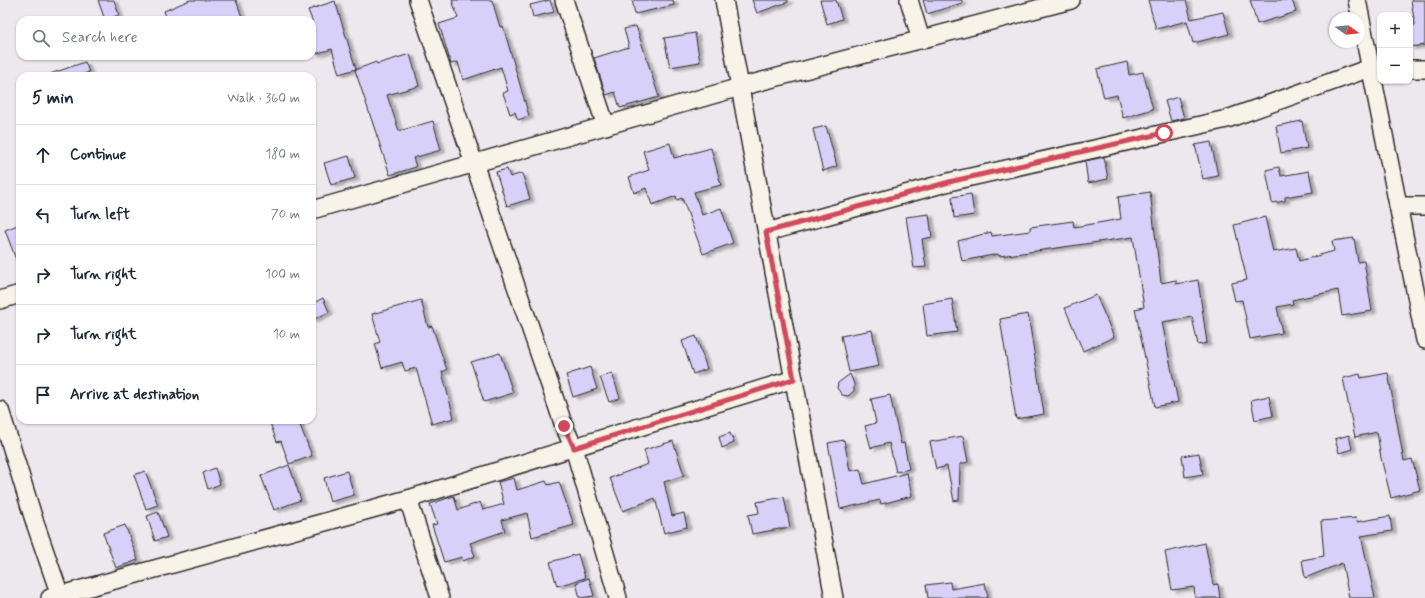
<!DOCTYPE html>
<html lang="en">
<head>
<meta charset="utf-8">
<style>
	body { margin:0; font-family:Mynerve,sans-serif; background:#f2f2f3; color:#1f2937 }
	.controls { position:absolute; right:12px; top:12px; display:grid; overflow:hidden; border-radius:8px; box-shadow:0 1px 3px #0004 }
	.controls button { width:36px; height:36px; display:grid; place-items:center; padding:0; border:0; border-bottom:1px solid #e0e1e3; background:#fff; color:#1f2937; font:20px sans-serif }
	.compass { position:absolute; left:1329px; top:12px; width:36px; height:36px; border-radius:50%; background:#fff; box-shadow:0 1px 3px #0004; rotate:104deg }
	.stop { position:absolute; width:12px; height:12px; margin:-9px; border:3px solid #d1495b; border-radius:50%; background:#fff }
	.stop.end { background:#d1495b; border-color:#fff; box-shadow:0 1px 4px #0008 }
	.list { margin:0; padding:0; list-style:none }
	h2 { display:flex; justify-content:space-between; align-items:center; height:52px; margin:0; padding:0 16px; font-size:17px }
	h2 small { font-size:13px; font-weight:400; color:#747a83 }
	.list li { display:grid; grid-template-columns:26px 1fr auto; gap:12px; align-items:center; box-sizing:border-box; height:60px; padding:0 16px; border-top:1px solid #e0e1e3 }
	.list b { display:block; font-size:15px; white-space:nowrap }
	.list em { font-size:13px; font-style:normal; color:#747a83 }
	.icon { flex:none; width:22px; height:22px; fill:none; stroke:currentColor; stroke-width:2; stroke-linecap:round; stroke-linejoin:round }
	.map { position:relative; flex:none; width:1425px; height:598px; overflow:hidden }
	.search { position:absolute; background:#fff; box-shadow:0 1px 3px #0004; left:16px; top:16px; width:300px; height:44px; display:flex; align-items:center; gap:10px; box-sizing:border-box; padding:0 14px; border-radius:12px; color:#747a83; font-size:15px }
	.panel { position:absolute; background:#fff; box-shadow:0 1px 3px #0004; left:16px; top:72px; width:300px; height:352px; border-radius:12px }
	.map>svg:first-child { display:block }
	.building { fill:#d7d0f9; stroke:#2b2b2b; filter:url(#shadow) }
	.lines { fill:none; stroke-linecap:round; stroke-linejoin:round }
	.minor-casing { stroke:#2b2b2b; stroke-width:20 }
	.minor { stroke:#f7f3e8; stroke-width:17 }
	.route { stroke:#d1495b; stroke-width:5 }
</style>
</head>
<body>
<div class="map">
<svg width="1425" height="598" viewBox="0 0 1425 598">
	<defs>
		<filter id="shadow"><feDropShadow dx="4.5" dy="2.5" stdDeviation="1" flood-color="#0004"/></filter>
	</defs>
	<rect width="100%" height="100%" fill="#ede8ed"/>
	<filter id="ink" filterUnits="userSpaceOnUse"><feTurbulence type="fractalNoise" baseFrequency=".025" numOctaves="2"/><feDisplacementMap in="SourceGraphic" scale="8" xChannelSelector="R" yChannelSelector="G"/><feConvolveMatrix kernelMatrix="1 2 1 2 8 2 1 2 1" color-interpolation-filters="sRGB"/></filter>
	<g filter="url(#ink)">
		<g class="building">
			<polygon points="98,0 114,0 119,15 105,20"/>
			<polygon points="190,0 236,0 243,20 167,20 164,11"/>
			<polygon points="452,0 492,0 500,27 503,26 529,116 518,120 515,112 510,114 503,93 508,91 501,67 463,80 458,62 451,64 439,24 458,18"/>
			<polygon points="550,0 554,12 533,17 530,5"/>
			<polygon points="632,0 673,0 674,5 635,14"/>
			<polygon points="752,0 788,0 788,2 757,13"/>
			<polygon points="820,0 836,0 842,19 827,24"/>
			<polygon points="923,0 962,0 962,3 927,14"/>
			<polygon points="1148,0 1186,0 1191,19 1223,12 1229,34 1193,43 1187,21 1156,29"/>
			<polygon points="1250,0 1292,0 1296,12 1257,24"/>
			<polygon points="1411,0 1425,0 1425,45 1410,47 1410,26 1415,25"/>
			<polygon points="335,1 356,69 339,74 332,49 315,54 312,45 312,20 308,10"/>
			<polygon points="636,26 659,97 620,108 615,92 606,95 594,58 629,47 624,29"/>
			<polygon points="695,33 700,62 670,67 664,38"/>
			<polygon points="410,54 419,86 387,95 399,131 433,121 441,150 413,158 416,167 390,175 355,70 376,62 377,64"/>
			<polygon points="85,62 89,72 79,76 51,76 50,74"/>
			<polygon points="1127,62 1129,75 1143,72 1153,109 1123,118 1117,95 1104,98 1097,69"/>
			<polygon points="1178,97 1184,118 1171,121 1165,101"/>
			<polygon points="1302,121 1307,148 1281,153 1276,126"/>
			<polygon points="826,126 837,166 823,171 813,129"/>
			<polygon points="1211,142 1218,176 1203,179 1195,145"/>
			<polygon points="670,143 674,158 711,148 721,185 694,192 702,215 721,208 733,243 703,254 682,198 677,200 676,196 652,205 646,188 634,193 629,177 649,170 643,151"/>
			<polygon points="349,156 355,178 331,185 324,163"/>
			<polygon points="1104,157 1108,179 1088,183 1085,161"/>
			<polygon points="1279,167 1281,176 1309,171 1313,192 1285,197 1285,201 1272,203 1266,170"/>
			<polygon points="507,169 510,177 522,173 530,199 507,206 496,172"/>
			<polygon points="1150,192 1161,283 1176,280 1176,284 1198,280 1207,343 1198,345 1192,317 1162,322 1178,402 1155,407 1135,309 1144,307 1133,237 1022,253 999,256 998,254 962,261 958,241 991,232 992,236 1030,231 1030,227 1073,221 1074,227 1121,219 1118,197"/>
			<polygon points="971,194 974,215 954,218 952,197"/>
			<polygon points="929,214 932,237 922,239 926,267 914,268 906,217"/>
			<polygon points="1265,217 1273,252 1296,248 1299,261 1334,251 1332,241 1354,238 1358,262 1364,261 1372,311 1342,316 1338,290 1292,300 1293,304 1277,307 1282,333 1250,339 1242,300 1235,301 1231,283 1247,280 1234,225"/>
			<polygon points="20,224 20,262 17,262 5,230"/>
			<polygon points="1096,295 1114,337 1083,351 1065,308"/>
			<polygon points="323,298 329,312 312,320 312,304"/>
			<polygon points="952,299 957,332 927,336 923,304"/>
			<polygon points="421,300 428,327 432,326 447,370 442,372 454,418 432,424 416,368 405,371 402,362 382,368 375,344 380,342 372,314"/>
			<polygon points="1028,314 1044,414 1016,419 1000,319"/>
			<polygon points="872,330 879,366 849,372 841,336"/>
			<polygon points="696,336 707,369 693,374 682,341"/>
			<polygon points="500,353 513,393 484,402 471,362"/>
			<polygon points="590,367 597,389 573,397 566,375"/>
			<polygon points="612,373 620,398 609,402 600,377"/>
			<polygon points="1388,373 1404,461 1412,459 1420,490 1391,498 1381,458 1377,432 1355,437 1343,378 1360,374 1361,378"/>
			<polygon points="850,374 854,384 854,391 848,396 842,395 837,388 838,383"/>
			<polygon points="890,395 894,414 901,444 904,443 909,469 896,472 889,443 871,448 865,426 876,423 871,399"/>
			<polygon points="1269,396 1273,416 1255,420 1251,400"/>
			<polygon points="278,420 298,420 312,456 289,464 281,441 277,442 270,423"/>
			<polygon points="730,433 734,443 722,448 719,437"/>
			<polygon points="1349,435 1352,449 1339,453 1335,439"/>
			<polygon points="963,436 968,462 960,464 959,500 954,501 947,466 936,469 930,442"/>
			<polygon points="844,440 850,471 860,469 864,484 907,473 912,496 881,504 880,500 840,509 828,443"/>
			<polygon points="673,441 684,475 664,482 672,516 684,513 687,527 664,533 655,498 623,511 610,478 648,464 644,450"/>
			<polygon points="1199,453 1203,474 1185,477 1182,456"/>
			<polygon points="289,465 301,500 274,510 261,476"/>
			<polygon points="215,468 220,484 208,489 203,473"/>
			<polygon points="145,471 158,505 146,509 134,475"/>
			<polygon points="347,471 354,495 330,502 324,478"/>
			<polygon points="514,478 517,490 546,481 548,485 559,482 574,525 532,537 527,513 502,520 505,531 470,543 475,556 463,561 462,557 444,562 432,525 437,524 430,504 454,496 458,510 480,502 483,510 504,504 498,482"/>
			<polygon points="784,497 790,527 752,534 748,515 759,513 757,502"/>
			<polygon points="158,512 167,537 155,541 147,516"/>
			<polygon points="1390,516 1392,531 1361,536 1375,598 1349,598 1342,563 1305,578 1302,560 1324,556 1321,521 1356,518 1357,522"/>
			<polygon points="125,525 138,560 116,568 103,533"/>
			<polygon points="1205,543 1213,585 1218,584 1220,598 1195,598 1194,587 1172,590 1165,552"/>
			<polygon points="578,554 585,578 557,586 550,562"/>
			<polygon points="589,578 594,596 580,598 576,583"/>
			<polygon points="950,582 951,589 985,583 988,598 928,598 926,585"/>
		</g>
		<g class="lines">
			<g class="minor-casing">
				<g id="minor">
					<polyline points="418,0 564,426 574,448 618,598"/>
					<polyline points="564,0 606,126"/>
					<polyline points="724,0 834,598"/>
					<polyline points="909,0 921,40"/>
					<polyline points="1357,0 1425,340"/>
					<polyline points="1410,69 1425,69"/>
					<polyline points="1398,206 1425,206"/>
					<polyline points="312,210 740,87 1071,0"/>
					<polyline points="767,232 953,181 1227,119 1370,68 1380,68"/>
					<polyline points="0,300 20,294"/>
					<polyline points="0,410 35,523 61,598"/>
					<polyline points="408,499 440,598"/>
					<polyline points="50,598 408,499 794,379"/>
				</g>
			</g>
			<use href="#minor" class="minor"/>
		</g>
	</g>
	<g class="lines" filter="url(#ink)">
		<polyline class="route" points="564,426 574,448 794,379 766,232 953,181 1164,133"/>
	</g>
</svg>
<div class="controls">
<button>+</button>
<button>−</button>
</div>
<svg class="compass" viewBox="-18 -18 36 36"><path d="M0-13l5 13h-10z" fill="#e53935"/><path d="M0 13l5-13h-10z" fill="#747a83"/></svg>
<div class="stop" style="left:1164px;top:133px"></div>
<div class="stop end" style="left:564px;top:426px"></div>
<div class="search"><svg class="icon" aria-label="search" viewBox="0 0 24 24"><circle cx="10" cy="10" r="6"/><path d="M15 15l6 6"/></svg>Search here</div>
<section class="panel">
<h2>5 min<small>Walk · 360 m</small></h2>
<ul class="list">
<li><svg class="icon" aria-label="ahead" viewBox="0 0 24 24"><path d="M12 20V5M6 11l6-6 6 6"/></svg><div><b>Continue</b></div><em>180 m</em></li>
<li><svg class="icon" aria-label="left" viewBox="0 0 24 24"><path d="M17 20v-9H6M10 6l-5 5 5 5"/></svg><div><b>Turn left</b></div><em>70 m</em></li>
<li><svg class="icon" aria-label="right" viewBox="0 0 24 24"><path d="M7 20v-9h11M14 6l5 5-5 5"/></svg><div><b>Turn right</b></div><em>100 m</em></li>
<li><svg class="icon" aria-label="right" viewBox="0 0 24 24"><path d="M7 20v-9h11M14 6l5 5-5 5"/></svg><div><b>Turn right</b></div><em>10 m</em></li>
<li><svg class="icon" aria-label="arrive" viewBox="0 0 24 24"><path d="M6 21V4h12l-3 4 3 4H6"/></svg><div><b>Arrive at destination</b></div></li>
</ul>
</section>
</div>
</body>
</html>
